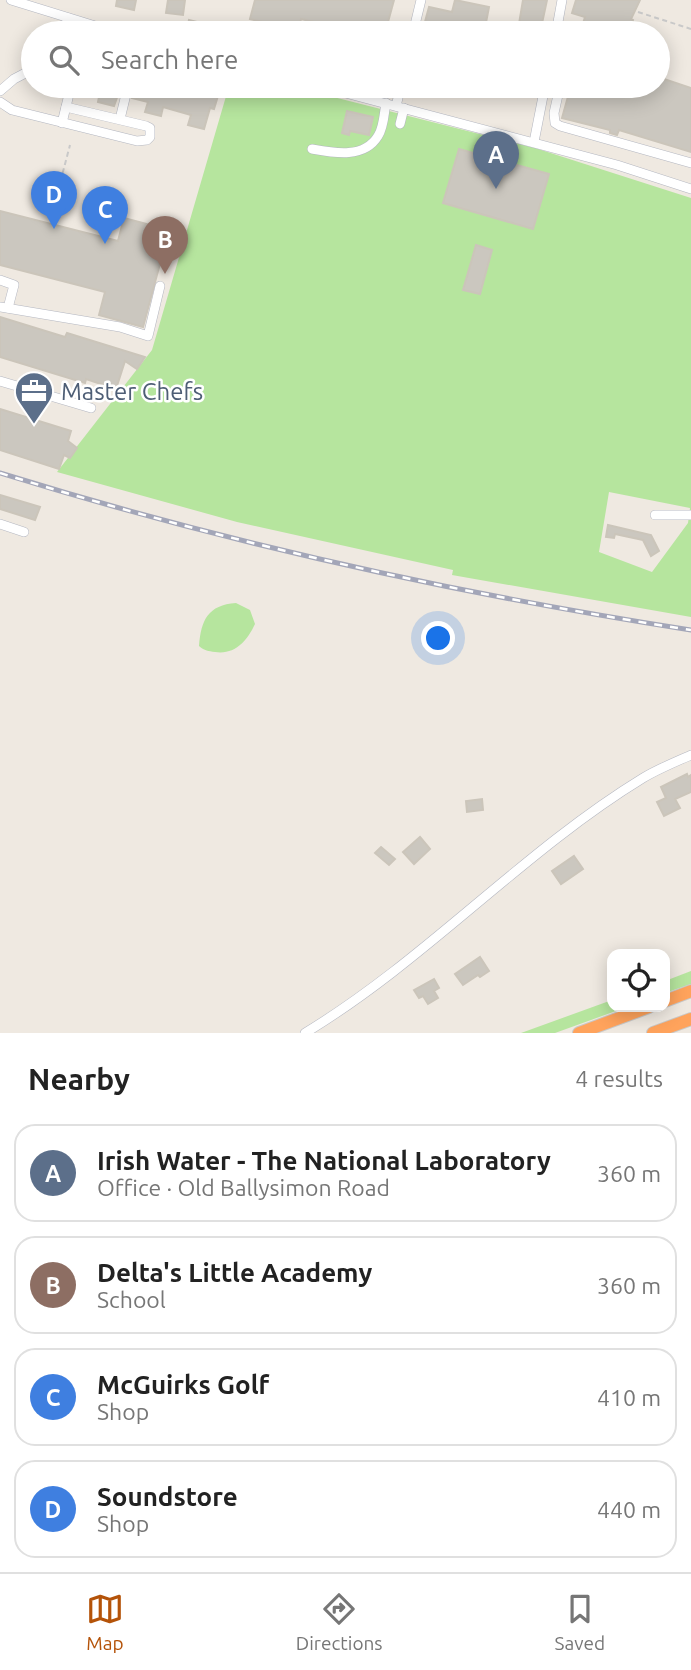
<!DOCTYPE html>
<html lang="en">
<head>
<meta charset="utf-8">
<style>
	body { margin:0; font-family:Ubuntu,sans-serif; background:#f2f2f2; color:#222 }
	.controls { position:absolute; right:21px; bottom:21px; display:grid; overflow:hidden; border-radius:14px; box-shadow:0 4px 18px #0003 }
	.controls button { width:63px; height:63px; display:grid; place-items:center; padding:0; border:0; border-bottom:2px solid #e0e0e0; background:#fff; color:#222; font:35px sans-serif }
	.you { position:absolute; left:439px; top:639px; width:24px; height:24px; margin:-18px; border:5px solid #fff; border-radius:50%; background:#1a73e8; box-shadow:0 0 0 10px #1a73e833 }
	.badge { display:grid; place-items:center; width:46px; height:46px; border-radius:50%; background:#b45309; color:#fff; font-size:23px; font-weight:700 }
	.pin { position:absolute; translate:-50% -58px; filter:drop-shadow(0 2px 4px #0008) }
	.pin::after { content:''; position:absolute; top:37px; width:24px; height:21px; background:inherit; clip-path:polygon(0 0,100% 0,50% 100%) }
	.list { margin:0; padding:0; list-style:none }
	h2 { display:flex; justify-content:space-between; align-items:center; height:91px; margin:0; padding:0 28px; font-size:30px }
	h2 small { font-size:23px; font-weight:400; color:#767676 }
	.list li { display:grid; grid-template-columns:46px 1fr auto; gap:21px; align-items:center; box-sizing:border-box; height:98px; margin:0 14px 14px; padding:0 14px; border:2px solid #e0e0e0; border-radius:21px }
	.list b { display:block; font-size:26px; white-space:nowrap }
	.list p { margin:0; font-size:23px; white-space:nowrap; color:#767676 }
	.list em { font-size:23px; font-style:normal; color:#767676 }
	.icon { flex:none; width:38px; height:38px; fill:none; stroke:currentColor; stroke-width:2; stroke-linecap:round; stroke-linejoin:round }
	.map { position:relative; flex:none; width:691px; height:1033px; overflow:hidden }
	.search { position:absolute; background:#fff; box-shadow:0 4px 18px #0003; left:21px; right:21px; top:21px; height:77px; display:flex; align-items:center; gap:18px; box-sizing:border-box; padding:0 24px; border-radius:38px; color:#767676; font-size:26px }
	.sheet { height:539px; background:#fff }
	nav { display:flex; justify-content:space-around; align-items:center; box-sizing:border-box; height:98px; border-top:2px solid #e0e0e0; background:#fff; font-size:19px; color:#767676 }
	nav a { display:grid; justify-items:center; gap:4px }
	nav .on { color:#b45309 }
	.map>svg:first-child { display:block }
	.green { fill:#b6e59e; fill-rule:evenodd }
	.building { fill:#cbc7bf; stroke:#cbc5ba; stroke-width:2 }
	.lines { fill:none; stroke-linecap:round; stroke-linejoin:round }
	.minor-casing { stroke:#b4b7c1; stroke-width:10 }
	.highway-casing { stroke:#c9c9c9; stroke-width:14 }
	.path { stroke:#c9c9c9; stroke-width:2; stroke-dasharray:5 3.5; stroke-linecap:butt }
	.minor { stroke:#fff; stroke-width:9 }
	.highway { stroke:#ffa35c; stroke-width:12 }
	.rail-casing { stroke:#a3a6b8; stroke-width:5 }
	.rail { stroke:#fff; stroke-width:2.5; stroke-dasharray:8; stroke-linecap:butt }
	.labels { text-anchor:middle; dominant-baseline:central; stroke-width:5; stroke-linejoin:round; paint-order:stroke }
	.service-label { font-size:24px; fill:#4e5e75; stroke:#fff; text-anchor:start }
</style>
</head>
<body>
<div class="map">
<svg width="691" height="1033" viewBox="0 0 691 1033">
	<rect width="100%" height="100%" fill="#efe9e1"/>
	<g class="green">
		<path d="M229 86H290L535 148 691 198V617L452 575 453 570 237 522 57 472 152 350ZM609 492 690 508 688 523 652 572 599 552Z"/>
		<path d="M236 603 250 610 255 624C247 641 235 655 215 652 208 651 205 651 199 646 201 620 208 605 236 603Z"/>
		<polygon points="691,971 691,984 665,993 665,981"/>
		<polygon points="612,1000 612,1007 627,1007 555,1033 521,1033"/>
	</g>
	<g class="building">
		<polygon points="117,0 136,0 134,10 116,6"/>
		<polygon points="168,0 185,0 183,15 166,13"/>
		<polygon points="255,0 394,0 385,33 360,33 301,19 298,31 250,19"/>
		<polygon points="455,0 489,7 484,33 422,33 429,7 452,12"/>
		<polygon points="523,0 547,0 541,28 519,24"/>
		<polygon points="576,0 640,0 631,19 633,20 629,33 580,33 585,17 572,13"/>
		<polygon points="189,20 217,27 216,33 201,33 187,28"/>
		<polygon points="658,77 691,88 691,152 619,130 617,135 610,133 610,130 562,118 571,86 658,86"/>
		<polygon points="86,86 121,86 114,106 98,102 100,92 86,88"/>
		<polygon points="135,86 208,86 220,89 214,109 210,108 204,129 188,125 191,115 163,107 161,116 145,112 148,102 132,98"/>
		<polygon points="347,111 373,117 369,135 350,131 349,135 342,133"/>
		<polygon points="459,149 549,174 533,229 443,203"/>
		<polygon points="0,211 118,241 124,218 169,230 143,327 99,315 105,292 0,265"/>
		<polygon points="476,245 492,250 480,294 463,290"/>
		<polygon points="0,317 65,337 67,333 145,357 137,369 125,361 116,389 86,379 85,383 0,357"/>
		<polygon points="0,409 71,431 68,441 77,448 70,458 64,455 59,469 0,450"/>
		<polygon points="0,495 40,507 35,520 0,509"/>
		<polygon points="608,525 651,535 659,551 651,556 643,540 615,534 614,538 606,537"/>
		<polygon points="687,774 688,777 691,775 691,792 675,799 680,808 664,816 657,802 666,798 661,787"/>
		<polygon points="482,799 483,810 467,812 466,801"/>
		<polygon points="420,837 430,849 414,864 403,852"/>
		<polygon points="381,847 395,859 389,865 375,853"/>
		<polygon points="574,856 583,869 561,884 552,871"/>
		<polygon points="480,957 489,971 480,977 478,975 463,985 455,974"/>
		<polygon points="434,979 439,988 434,991 438,998 428,1004 423,996 419,998 414,990"/>
	</g>
	<g class="lines">
		<g class="minor-casing">
			<g id="minor">
				<polyline points="11,0 118,33"/>
				<polyline points="63,33 68,18"/>
				<polyline points="256,33 260,33"/>
				<polyline points="413,33 421,0"/>
				<polyline points="556,33 562,0"/>
				<polyline points="319,86 617,165 691,189"/>
				<polyline points="560,86 554,113 555,123 560,126 691,163"/>
				<polyline points="0,91 14,79 33,69"/>
				<polyline points="0,102 12,110 137,141 147,140 150,137 150,128 146,126 66,107"/>
				<polyline points="396,106 401,86"/>
				<polyline points="120,119 128,86"/>
				<polyline points="62,123 71,86"/>
				<polyline points="400,124 404,108"/>
				<polyline points="534,142 545,86"/>
				<path d="M312 149C334 153 364 159 378 136 384 127 384 113 386 103"/>
				<polyline points="0,280 14,285 8,308"/>
				<polyline points="0,307 120,327 148,336 160,286"/>
				<polyline points="0,381 91,408"/>
				<polyline points="655,515 691,515"/>
				<polyline points="0,524 24,532"/>
				<path d="M305 1033C426 960 522 852 643 778 658 769 675 762 691 755"/>
			</g>
		</g>
		<g class="highway-casing">
			<g id="highway">
				<polyline points="665,1001 691,991"/>
				<polyline points="579,1033 649,1007"/>
				<polyline points="653,1033 691,1019"/>
			</g>
		</g>
		<g class="path">
			<polyline points="638,12 691,29"/>
			<polyline points="54,206 70,145"/>
		</g>
		<use href="#minor" class="minor"/>
		<use href="#highway" class="highway"/>
		<g class="rail-casing">
			<path id="rail" d="M0 473C226 543 458 594 691 630"/>
		</g>
		<use href="#rail" class="rail"/>
	</g>
	<defs>
		<g id="office-pin" transform="scale(2.0125)"><path d="M0 17L-7.5 6A9.5 9.5 0 1 1 7.5 6Z" fill="#5c6f8a" stroke="#fff"/><path d="M-6-3h4V-5.5h4V-3h4V5H-6ZM-1-4.5V-3h2v-1.5ZM-6 0V1H6V0Z" fill="#fff"/></g>
	</defs>
	<g fill-rule="evenodd">
		<use href="#office-pin" x="34" y="391"/>
	</g>
	<g class="labels">
		<g class="service-label">
			<text x="61" y="391">Master Chefs</text>
		</g>
	</g>
</svg>
<div class="controls">
<button><svg class="icon" aria-label="locate" viewBox="0 0 24 24"><circle cx="12" cy="12" r="6"/><path d="M12 2v4M12 18v4M2 12h4M18 12h4"/></svg></button>
</div>
<div class="you"></div>
<div class="pin badge" style="left:496px;top:189px;background:#5c6f8a">A</div>
<div class="pin badge" style="left:165px;top:274px;background:#8d6e63">B</div>
<div class="pin badge" style="left:105px;top:244px;background:#3f7fe0">C</div>
<div class="pin badge" style="left:54px;top:229px;background:#3f7fe0">D</div>
<div class="search"><svg class="icon" aria-label="search" viewBox="0 0 24 24"><circle cx="10" cy="10" r="6"/><path d="M15 15l6 6"/></svg>Search here</div>
</div>
<section class="sheet">
<h2>Nearby<small>4 results</small></h2>
<ul class="list">
<li><span class="badge" style="background:#5c6f8a">A</span><div><b>Irish Water - The National Laboratory</b><p>Office · Old Ballysimon Road</p></div><em>360 m</em></li>
<li><span class="badge" style="background:#8d6e63">B</span><div><b>Delta's Little Academy</b><p>School</p></div><em>360 m</em></li>
<li><span class="badge" style="background:#3f7fe0">C</span><div><b>McGuirks Golf</b><p>Shop</p></div><em>410 m</em></li>
<li><span class="badge" style="background:#3f7fe0">D</span><div><b>Soundstore</b><p>Shop</p></div><em>440 m</em></li>
</ul>
</section>
<nav>
<a class="on"><svg class="icon" aria-label="map" viewBox="0 0 24 24"><path d="M3 6l6-2 6 2 6-2v14l-6 2-6-2-6 2zM9 4v14M15 6v14"/></svg>Map</a>
<a><svg class="icon" aria-label="directions" viewBox="0 0 24 24"><path d="M12 3l9 9-9 9-9-9zM9 14v-3h6M13 9l2 2-2 2"/></svg>Directions</a>
<a><svg class="icon" aria-label="saved" viewBox="0 0 24 24"><path d="M7 4h10v16l-5-4-5 4z"/></svg>Saved</a>
</nav>
</body>
</html>
